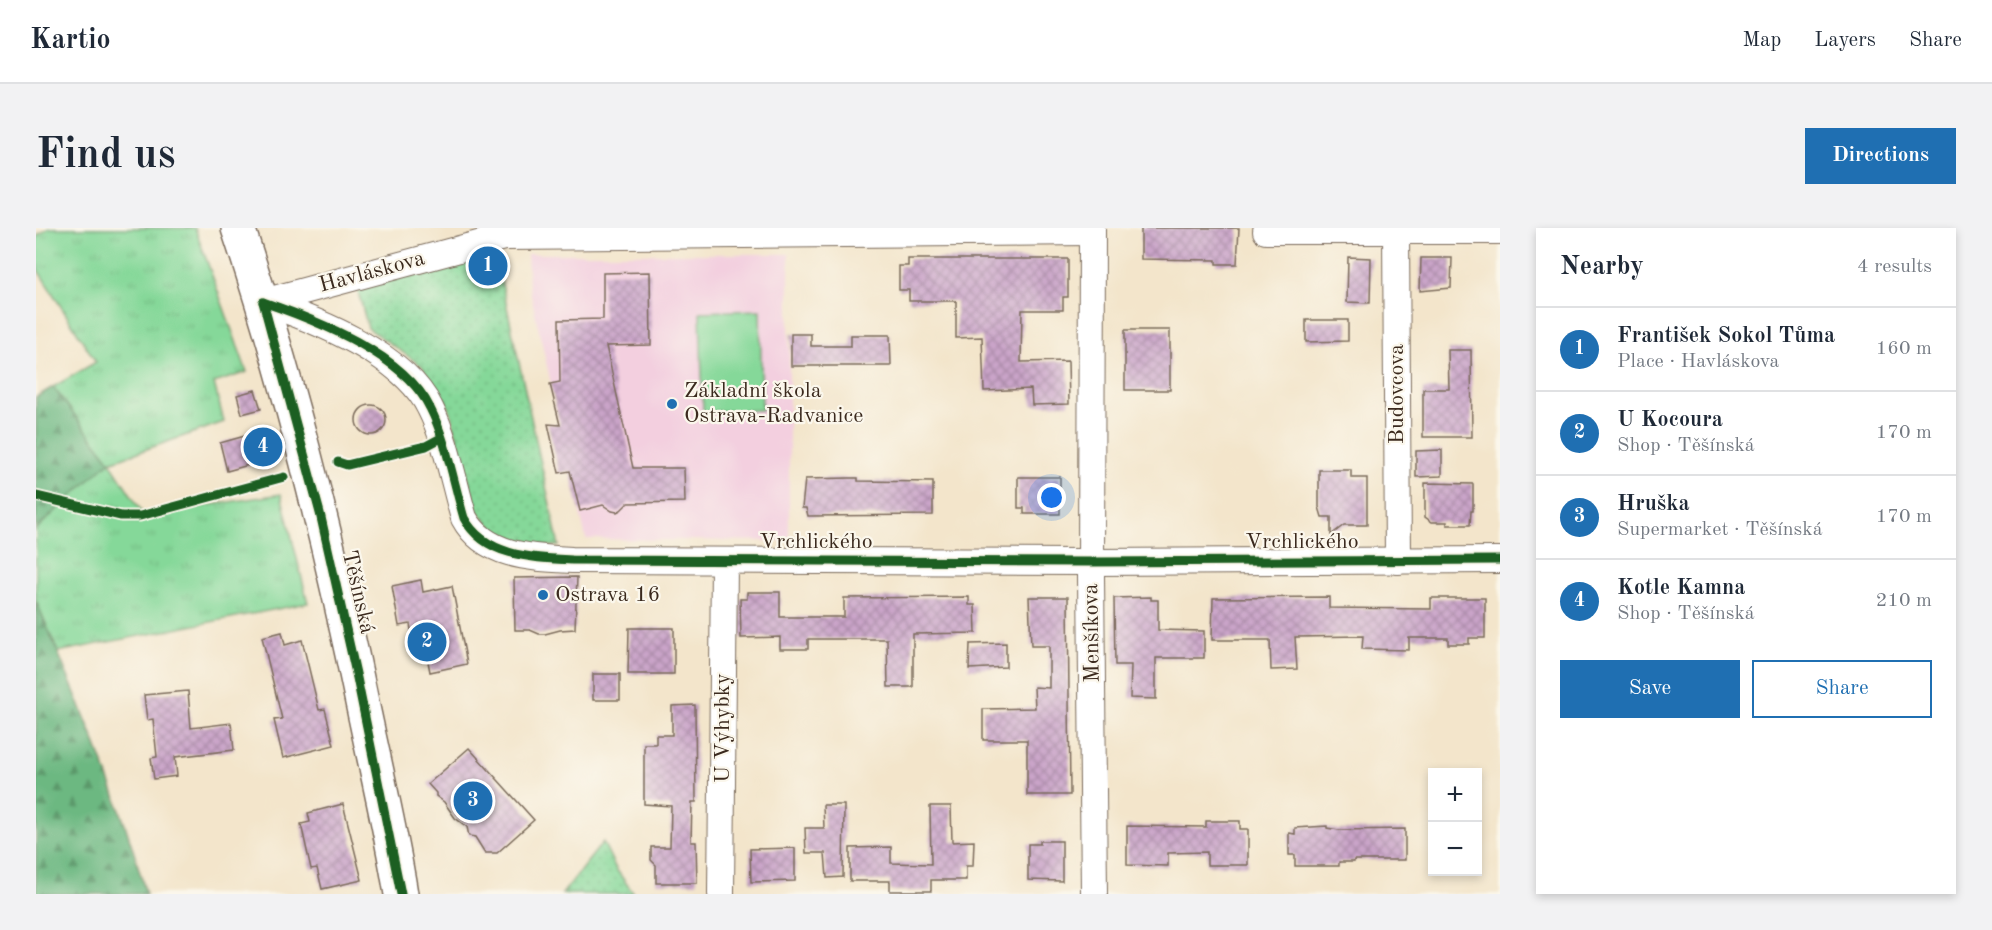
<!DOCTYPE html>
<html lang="en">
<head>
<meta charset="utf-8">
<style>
	body { margin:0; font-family:"Old Standard TT",serif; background:#f2f2f3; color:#1f2937 }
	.controls { position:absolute; right:18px; bottom:18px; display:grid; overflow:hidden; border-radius:0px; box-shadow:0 3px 9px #0003 }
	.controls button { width:54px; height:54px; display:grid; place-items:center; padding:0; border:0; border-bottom:2px solid #e0e1e3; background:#fff; color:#1f2937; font:30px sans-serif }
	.you { position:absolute; left:1016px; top:270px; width:21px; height:21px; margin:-15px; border:4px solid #fff; border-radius:50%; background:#1a73e8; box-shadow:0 0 0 9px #1a73e833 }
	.badge { display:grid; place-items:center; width:39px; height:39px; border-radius:50%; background:#1f6fb2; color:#fff; font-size:20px; font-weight:700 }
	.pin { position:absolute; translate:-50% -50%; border:3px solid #fff; box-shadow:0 2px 6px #0006 }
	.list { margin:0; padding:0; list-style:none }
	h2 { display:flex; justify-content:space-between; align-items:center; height:78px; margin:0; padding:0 24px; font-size:26px }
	h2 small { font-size:20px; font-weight:400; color:#747a83 }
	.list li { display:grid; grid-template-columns:39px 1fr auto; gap:18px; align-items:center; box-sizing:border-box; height:84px; padding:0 24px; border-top:2px solid #e0e1e3 }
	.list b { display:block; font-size:22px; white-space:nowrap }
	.list p { margin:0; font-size:20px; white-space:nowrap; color:#747a83 }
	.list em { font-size:20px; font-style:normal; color:#747a83 }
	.actions { display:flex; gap:12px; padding:18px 24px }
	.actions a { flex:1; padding:14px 0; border:2px solid #1f6fb2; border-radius:0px; text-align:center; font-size:21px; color:#1f6fb2 }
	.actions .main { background:#1f6fb2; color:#fff }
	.map { position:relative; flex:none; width:1464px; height:666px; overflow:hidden; border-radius:0px }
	header { display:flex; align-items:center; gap:36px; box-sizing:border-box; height:84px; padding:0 30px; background:#fff; border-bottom:2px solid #e0e1e3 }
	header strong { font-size:28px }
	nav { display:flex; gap:33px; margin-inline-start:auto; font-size:21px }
	.intro { display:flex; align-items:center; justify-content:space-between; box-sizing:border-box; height:144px; padding:0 36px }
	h1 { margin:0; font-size:42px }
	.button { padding:15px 27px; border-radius:0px; background:#1f6fb2; color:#fff; font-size:21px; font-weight:700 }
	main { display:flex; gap:36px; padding:0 36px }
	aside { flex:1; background:#fff; border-radius:0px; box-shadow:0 3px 9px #0003 }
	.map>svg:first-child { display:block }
	.built { fill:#f3cfdf }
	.grass { fill:url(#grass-tufts); stroke:#60815c; stroke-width:1.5 }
	.forest { fill:url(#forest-firs); stroke:#547150; stroke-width:1.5 }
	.park { fill:url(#park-dots); stroke:#60815c; stroke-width:1.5 }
	.pitch { fill:#85d899; stroke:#60815c; stroke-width:1.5 }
	.building { fill:url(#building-cross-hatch) }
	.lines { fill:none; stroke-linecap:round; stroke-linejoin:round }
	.street-casing { stroke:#7b6b5b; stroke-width:28 }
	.secondary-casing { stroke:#7b6b5b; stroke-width:36 }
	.street { stroke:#fff; stroke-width:26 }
	.secondary { stroke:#fff; stroke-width:33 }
	.cycleway-casing { stroke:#fbf7ec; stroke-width:13 }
	.cycleway { stroke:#1b5e20; stroke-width:9 }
	.poi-dot { fill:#1f6fb2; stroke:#fbf7ec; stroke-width:2 }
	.labels { text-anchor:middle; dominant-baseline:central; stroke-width:4.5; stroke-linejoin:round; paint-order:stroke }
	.street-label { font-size:22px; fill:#3b2a1e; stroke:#fbf7ec }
	.poi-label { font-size:22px; fill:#3b2a1e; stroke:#fbf7ec; text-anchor:start }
</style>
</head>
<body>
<header>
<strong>Kartio</strong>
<nav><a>Map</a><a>Layers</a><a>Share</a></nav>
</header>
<div class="intro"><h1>Find us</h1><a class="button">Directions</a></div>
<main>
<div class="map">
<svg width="1464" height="666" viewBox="0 0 1464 666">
	<defs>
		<pattern id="grass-tufts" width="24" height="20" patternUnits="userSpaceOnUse" patternTransform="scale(1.5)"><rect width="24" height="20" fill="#85d899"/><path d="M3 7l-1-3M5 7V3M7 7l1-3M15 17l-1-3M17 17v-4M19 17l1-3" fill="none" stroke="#74ba83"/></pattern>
		<pattern id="forest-firs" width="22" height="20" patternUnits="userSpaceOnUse" patternTransform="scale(1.5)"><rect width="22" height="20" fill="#6cb881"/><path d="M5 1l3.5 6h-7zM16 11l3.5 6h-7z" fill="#5a9669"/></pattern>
		<pattern id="park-dots" width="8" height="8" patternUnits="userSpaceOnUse" patternTransform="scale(1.5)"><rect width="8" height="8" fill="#85d899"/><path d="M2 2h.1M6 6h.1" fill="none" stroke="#74ba83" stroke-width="1.8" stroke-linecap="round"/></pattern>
		<pattern id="building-cross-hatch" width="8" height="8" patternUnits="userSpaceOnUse" patternTransform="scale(1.5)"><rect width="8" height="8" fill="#caa4c9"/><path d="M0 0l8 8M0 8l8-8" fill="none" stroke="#a586a3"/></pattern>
	</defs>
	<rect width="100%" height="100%" fill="#fbf7ec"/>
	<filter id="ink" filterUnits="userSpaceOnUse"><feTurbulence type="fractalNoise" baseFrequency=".0167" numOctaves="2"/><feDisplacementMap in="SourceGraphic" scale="12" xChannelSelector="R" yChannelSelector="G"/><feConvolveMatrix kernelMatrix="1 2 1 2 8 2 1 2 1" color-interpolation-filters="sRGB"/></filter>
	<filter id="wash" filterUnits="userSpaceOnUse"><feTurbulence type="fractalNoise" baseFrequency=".008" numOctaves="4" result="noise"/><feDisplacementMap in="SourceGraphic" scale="24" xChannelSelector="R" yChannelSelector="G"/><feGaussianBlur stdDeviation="1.35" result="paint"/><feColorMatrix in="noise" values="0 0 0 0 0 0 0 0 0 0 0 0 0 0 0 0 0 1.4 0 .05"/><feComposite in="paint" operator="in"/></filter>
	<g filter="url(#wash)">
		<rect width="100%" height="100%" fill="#f3e5cb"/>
		<polygon class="built" points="491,26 753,26 753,313 550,311 534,243 523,245 513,199 524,196 493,58"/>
		<polygon class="grass" points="13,0 159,0 211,144 178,155 188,194 74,234 108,287 245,266 272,375 22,424 0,373 0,301 73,233 17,159 60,134 0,39 0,9"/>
		<g class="forest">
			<polygon points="17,159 74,233 0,301 0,169"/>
			<path d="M0 373C41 469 83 565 110 666H0Z"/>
		</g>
		<g class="park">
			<polygon points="459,24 523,318 497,318 463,306 441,283 413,179 386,138 332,100 321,60"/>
			<polygon points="567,614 580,641 598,666 526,666"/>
		</g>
		<polygon class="pitch" points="724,82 726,182 667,184 664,84"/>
		<g id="blocks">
			<g class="building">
				<polygon points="1105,0 1203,0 1201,36 1180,36 1180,32 1105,31"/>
				<polygon points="1312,29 1335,30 1334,75 1311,74"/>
				<polygon points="1385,30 1416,30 1415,60 1384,63"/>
				<polygon points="872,31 1032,31 1032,69 1027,69 1027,82 986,82 985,134 1032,133 1033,176 996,177 995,161 948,163 946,109 920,110 920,73 873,73 873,62 863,62 863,38 872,38"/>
				<polygon points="614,44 615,117 570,118 597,240 648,240 649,274 592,275 585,282 581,284 576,283 567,277 544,283 534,243 523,245 512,196 524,197 514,156 524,154 523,92 567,91 567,45"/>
				<polygon points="1270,92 1312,92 1312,113 1270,114"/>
				<rect x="1089" y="102" width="45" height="60"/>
				<polygon points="755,106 775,106 775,118 815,118 815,107 854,107 855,138 755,138"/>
				<polygon points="1412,122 1435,122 1436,209 1387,209 1387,161 1413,161"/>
				<polygon points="219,162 225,181 206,186 201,167"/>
				<circle cx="335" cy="192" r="15"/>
				<polygon points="230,202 238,230 191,243 184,215"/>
				<polygon points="1406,222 1406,248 1380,249 1380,223"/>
				<polygon points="1283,242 1315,242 1315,250 1331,250 1331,297 1308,297 1295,307 1295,289 1286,289 1283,279"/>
				<polygon points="982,249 1024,249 1024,286 988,286 988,280 982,280"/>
				<polygon points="814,250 822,250 822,253 897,254 897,287 772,288 770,280 766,280 769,251"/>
				<polygon points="1389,255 1437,256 1437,283 1435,283 1434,297 1411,297 1411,294 1396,294 1389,289"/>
				<polygon points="541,349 539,401 524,402 509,406 503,406 494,402 479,402 478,350"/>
				<polygon points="385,352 387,364 416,358 431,436 394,444 391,428 380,429 374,396 363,398 356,358"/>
				<polygon points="711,364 744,364 744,389 808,389 808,370 933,369 933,377 939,377 940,405 877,406 877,459 852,459 851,411 772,411 772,421 744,421 744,409 705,410 704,371 711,371"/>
				<polygon points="993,369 1032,369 1034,567 991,567 991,512 947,512 947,481 999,480 998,459 1013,460 1013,418 995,418"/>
				<polygon points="1115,369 1115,372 1122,372 1122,402 1168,403 1168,430 1120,430 1120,471 1094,470 1095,437 1079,437 1078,370"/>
				<polygon points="1293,369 1293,380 1395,381 1395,370 1449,370 1449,410 1433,410 1433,416 1412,416 1412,410 1373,410 1373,422 1326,421 1327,408 1259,409 1261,441 1235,442 1234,412 1176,412 1177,370"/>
				<polygon points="593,400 638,400 638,446 592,446"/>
				<polygon points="246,404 249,417 266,412 283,482 289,481 298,517 247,530 238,492 246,491 226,409"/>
				<polygon points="970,415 970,439 933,441 934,416"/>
				<rect x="557" y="446" width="27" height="26"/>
				<polygon points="152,463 155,500 195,495 198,522 139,529 141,548 118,551 115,530 121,529 117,491 111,492 108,467"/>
				<polygon points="659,477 660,574 656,574 655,614 660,614 661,655 620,655 620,637 615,632 615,619 634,619 635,578 608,576 608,516 620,516 620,507 636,507 636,478"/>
				<polygon points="433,520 498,592 461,625 449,625 439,609 433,608 431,599 419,590 408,574 400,568 400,565 392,556"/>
				<polygon points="307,576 326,652 286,661 281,640 275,641 265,596 274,594 272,585"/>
				<polygon points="787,577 808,577 807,649 791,650 789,625 770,625 769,600 788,600"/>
				<polygon points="894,578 915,578 916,614 938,613 937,638 930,638 930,652 895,652 895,663 854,663 854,653 814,653 814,620 855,619 855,635 895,636"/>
				<polygon points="1170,593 1204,593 1204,601 1212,601 1212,637 1171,637 1171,624 1132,625 1132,638 1091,637 1091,598 1170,599"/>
				<polygon points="1291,598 1291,600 1303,602 1369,601 1369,632 1318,632 1318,634 1303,634 1303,638 1259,638 1259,627 1253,627 1253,605 1259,606 1259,600"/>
				<polygon points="1004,613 1026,613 1026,653 992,652 992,616 1004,616"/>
				<polygon points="759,620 759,653 715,654 714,621"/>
			</g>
		</g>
	</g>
	<g filter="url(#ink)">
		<use href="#blocks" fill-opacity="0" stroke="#7b6b5b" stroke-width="1.5"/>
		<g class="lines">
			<g class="street-casing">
				<g id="street">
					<polyline points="1056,0 1055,347 1058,666"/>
					<polyline points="1360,0 1362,333"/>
					<polyline points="1230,3 1464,3"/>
					<path d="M227 74C280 92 368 126 394 180 410 211 418 256 428 290 449 329 497 330 536 332L1055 334 1464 332"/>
					<polyline points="227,74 468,9 1056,4"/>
					<polyline points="685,666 688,333"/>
				</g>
			</g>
			<g class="secondary-casing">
				<path id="secondary" d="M202 0C254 157 294 317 327 479 340 541 355 603 365 666"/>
			</g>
			<use href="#street" class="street"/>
			<use href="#secondary" class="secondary"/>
			<g class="cycleway-casing">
				<g id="cycleway">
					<path d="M227 74C280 92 368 126 394 180 410 211 418 256 428 290 449 329 497 330 536 332L1055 334 1464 332"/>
					<polyline points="227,74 284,285 321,450 365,666"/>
					<polyline points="302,234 311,237 390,218 405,210"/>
					<polyline points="0,268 85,288 104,288 248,249"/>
				</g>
			</g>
			<use href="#cycleway" class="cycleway"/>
		</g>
	</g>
	<g class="poi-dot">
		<circle cx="636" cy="176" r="6"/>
		<circle cx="507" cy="367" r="6"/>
	</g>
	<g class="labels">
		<g class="street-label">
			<text transform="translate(336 44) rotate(-15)">Havláskova</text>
			<text transform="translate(1361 166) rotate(-90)">Budovcova</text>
			<text x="780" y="314">Vrchlického</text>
			<text x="1266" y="314">Vrchlického</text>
			<text transform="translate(322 364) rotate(77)">Těšínská</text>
			<text transform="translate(1056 405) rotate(-91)">Menšíkova</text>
			<text transform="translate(687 500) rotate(-90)">U Výhybky</text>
		</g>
		<g class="poi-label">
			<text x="648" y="163">Základní škola<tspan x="648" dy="25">Ostrava-Radvanice</tspan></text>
			<text x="519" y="367">Ostrava 16</text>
		</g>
	</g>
</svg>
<div class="controls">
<button>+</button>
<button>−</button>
</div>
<div class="you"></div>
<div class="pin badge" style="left:452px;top:38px">1</div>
<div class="pin badge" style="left:391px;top:414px">2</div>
<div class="pin badge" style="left:437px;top:573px">3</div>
<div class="pin badge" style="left:227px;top:219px">4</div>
</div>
<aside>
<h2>Nearby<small>4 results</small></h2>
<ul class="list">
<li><span class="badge">1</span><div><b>František Sokol Tůma</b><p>Place · Havláskova</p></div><em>160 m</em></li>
<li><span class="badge">2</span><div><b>U Kocoura</b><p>Shop · Těšínská</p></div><em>170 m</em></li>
<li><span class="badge">3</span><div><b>Hruška</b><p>Supermarket · Těšínská</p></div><em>170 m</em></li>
<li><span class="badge">4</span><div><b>Kotle Kamna</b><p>Shop · Těšínská</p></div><em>210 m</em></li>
</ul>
<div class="actions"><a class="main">Save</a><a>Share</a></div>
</aside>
</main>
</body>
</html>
